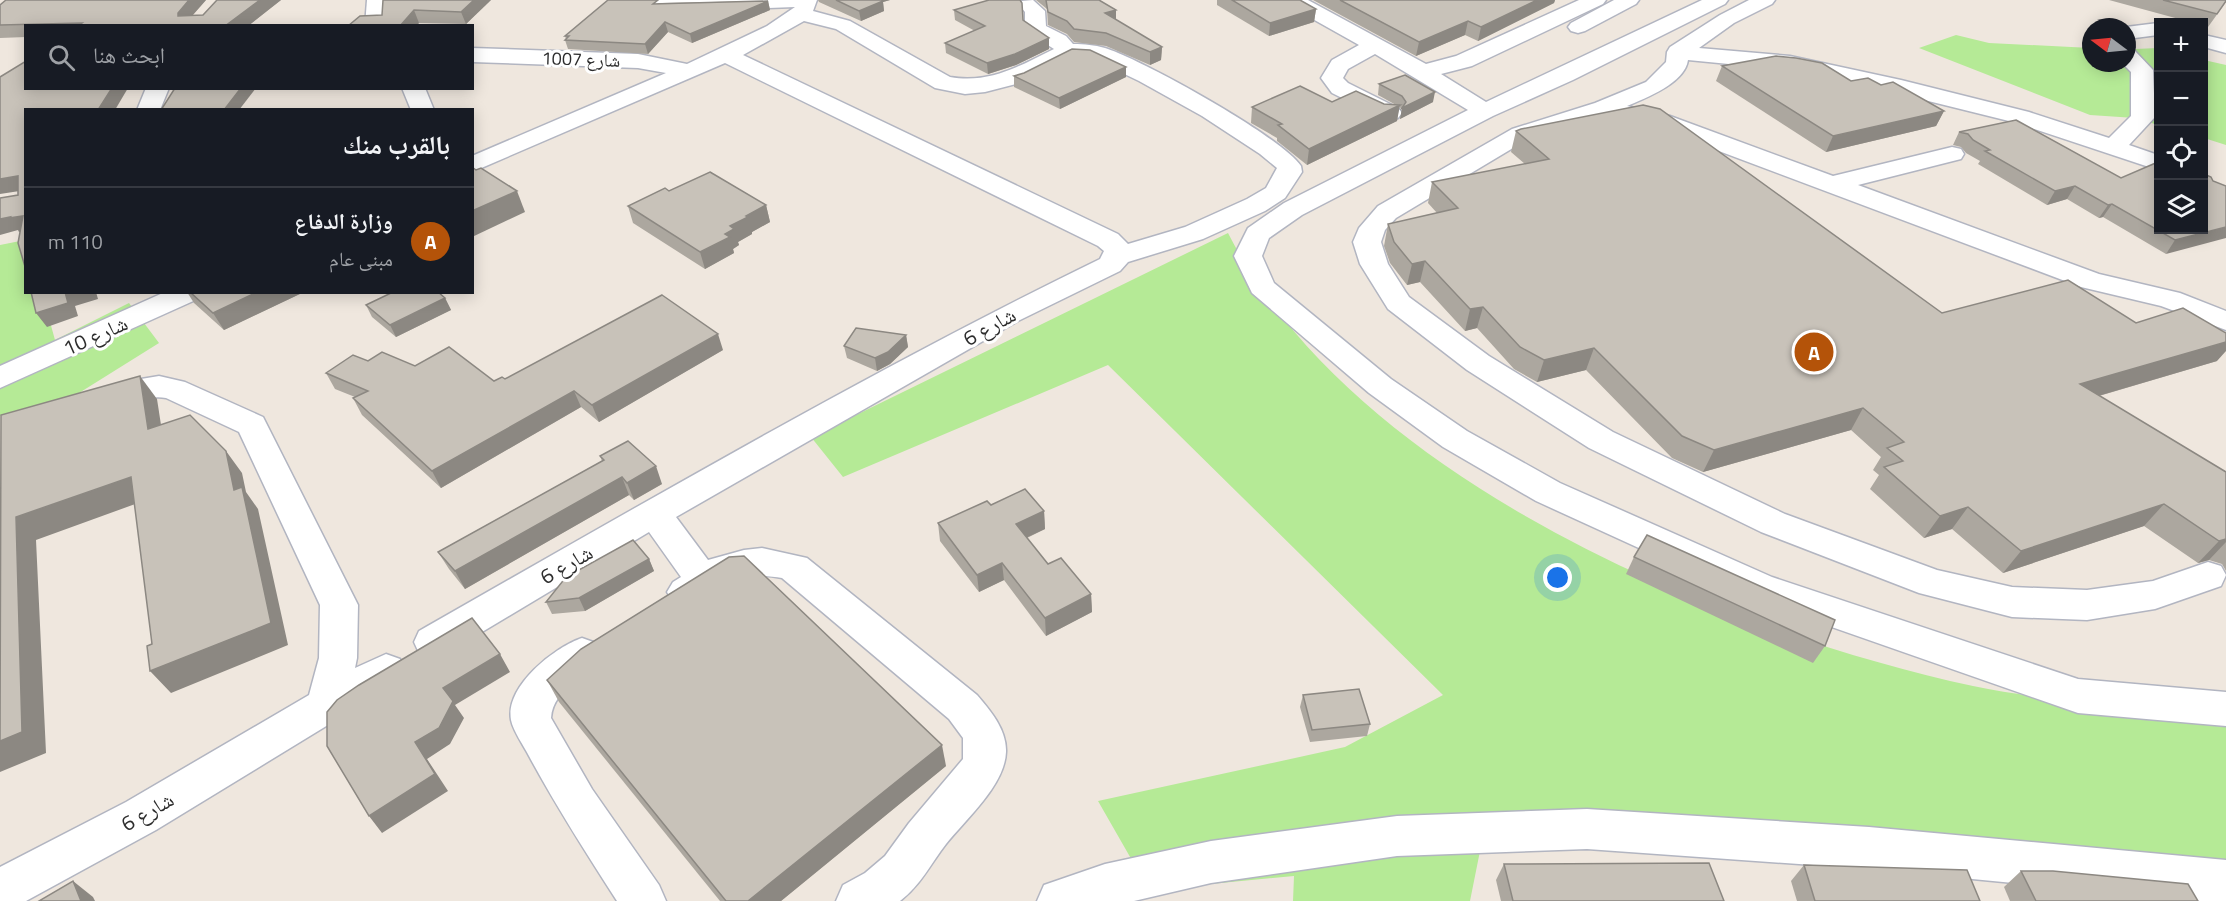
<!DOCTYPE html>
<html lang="ar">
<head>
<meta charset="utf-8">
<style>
	body { margin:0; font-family:"Titillium Web","Noto Naskh Arabic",sans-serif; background:#20242c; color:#f1f3f6; direction:rtl }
	.controls { position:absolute; right:18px; top:18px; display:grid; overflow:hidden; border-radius:0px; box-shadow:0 3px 15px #0003 }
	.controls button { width:54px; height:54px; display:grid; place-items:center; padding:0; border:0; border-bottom:2px solid #363941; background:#171b24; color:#f1f3f6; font:30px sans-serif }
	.compass { position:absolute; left:2082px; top:18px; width:54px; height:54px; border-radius:50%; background:#171b24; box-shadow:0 3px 15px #0003; rotate:286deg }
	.you { position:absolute; left:1558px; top:578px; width:21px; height:21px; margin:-15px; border:4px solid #fff; border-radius:50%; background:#1a73e8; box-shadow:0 0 0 9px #1a73e833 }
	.badge { display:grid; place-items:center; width:39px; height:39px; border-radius:50%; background:#b45309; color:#fff; font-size:20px; font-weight:700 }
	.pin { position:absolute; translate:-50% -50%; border:3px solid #fff; box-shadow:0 2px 6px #0006 }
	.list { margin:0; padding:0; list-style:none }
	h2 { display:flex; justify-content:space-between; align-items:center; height:78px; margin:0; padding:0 24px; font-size:26px }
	h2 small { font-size:20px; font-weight:400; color:#9ea1a6 }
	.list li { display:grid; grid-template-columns:39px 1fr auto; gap:18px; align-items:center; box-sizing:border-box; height:108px; padding:0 24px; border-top:2px solid #363941 }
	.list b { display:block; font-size:22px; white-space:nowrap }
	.list p { margin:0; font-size:20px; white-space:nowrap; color:#9ea1a6 }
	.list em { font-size:20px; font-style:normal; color:#9ea1a6 }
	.icon { flex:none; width:33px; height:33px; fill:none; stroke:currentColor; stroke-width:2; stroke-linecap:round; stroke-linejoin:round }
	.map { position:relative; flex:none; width:2226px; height:901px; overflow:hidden; direction:ltr }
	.search { position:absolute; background:#171b24; box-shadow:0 3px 15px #0003; left:24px; top:24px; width:450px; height:66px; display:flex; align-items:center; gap:15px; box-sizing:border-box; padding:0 21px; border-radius:0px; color:#9ea1a6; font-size:22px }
	.panel { position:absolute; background:#171b24; box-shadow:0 3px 15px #0003; left:24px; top:108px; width:450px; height:186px; border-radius:0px; direction:rtl }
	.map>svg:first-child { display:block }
	.green { fill:#b5ea96 }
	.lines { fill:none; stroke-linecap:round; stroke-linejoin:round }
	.minor-casing { stroke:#b2b5c1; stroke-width:3 }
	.minor { fill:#fff; fill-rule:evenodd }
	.wall { fill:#aca79f }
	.shaded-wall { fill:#8c8882 }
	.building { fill:#c8c2b9; stroke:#8c8882; stroke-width:1.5 }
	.labels { text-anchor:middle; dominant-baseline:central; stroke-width:6; stroke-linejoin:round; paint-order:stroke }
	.far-street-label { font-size:18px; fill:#2d2d2d; stroke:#fff }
	.street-label { font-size:21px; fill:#2d2d2d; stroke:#fff }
</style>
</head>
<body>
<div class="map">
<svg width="2226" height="901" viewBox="0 0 2226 901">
	<rect width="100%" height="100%" fill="#efe7de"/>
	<g class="green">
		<polygon points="1956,35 1989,43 2091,48 2091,63 2127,63 2135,56 2135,49 2158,48 2158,125 2135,118 2090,115 1919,48"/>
		<polygon points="2204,60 2226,65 2226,145 2204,138"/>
		<path d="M1228 233C1351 477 1718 631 1973 686 2056 703 2141 707 2226 713V869L1481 846 1470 901H1293L1294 876 1149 890 1098 801 1345 747 1443 695 1108 365 843 477 811 437Z"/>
		<polygon points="25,240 26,292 42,293 55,340 129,303 159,343 79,393 0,416 0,245"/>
	</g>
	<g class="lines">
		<g class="minor-casing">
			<g id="minor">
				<polygon points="367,0 387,0 386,26 365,26"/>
				<path d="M610 0H817L813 11 850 21 950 77C989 84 1020 66 1054 49L1029 33 1025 29V12L1019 5 1022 1 1033 0 1045 11 1046 26 1066 36 1073 44C1085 44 1094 45 1105 48 1143 60 1280 136 1301 166L1302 172 1285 198 1265 211 1203 239 1128 262 1120 271 1018 321 676 517 708 560 744 550 762 548 807 558 977 695C990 710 1007 730 1006 752 1005 785 966 819 946 844 931 863 921 885 900 901H836L843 885 865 873 885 856 909 823 963 759V738L949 719 782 578C765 575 741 573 726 582 722 585 719 589 716 592 703 604 689 607 673 602L667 592 673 582 681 577 649 532 447 653 433 658 419 653 414 642 419 631C644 503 868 372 1100 259L1104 251 1098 246 725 63 472 172V156L666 73 638 68 472 62V48L638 54 687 64 767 26 795 7 721 10 620 6 613 4ZM804 21 836 29 935 88 965 94 985 92 1024 82 1072 57 1091 58 1139 81 1202 116 1260 154 1277 168 1266 188 1247 199 1185 227 1128 244 1118 234 743 55Z"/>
				<polygon points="1283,0 1308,0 1426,64 1456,56 1579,0 1606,0 1603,4 1472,66 1441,74 1486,102 1702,0 1728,0 1725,4 1573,80 1493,116 1302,215 1269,238 1262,256 1274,283 1391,379 1467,431 1560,483 1772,577 2078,679 2226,692 2226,726 2078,713 1746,597 1536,501 1443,447 1369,393 1252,293 1234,256 1248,228 1284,203 1468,110 1375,54 1348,69 1343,78 1348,83 1398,108 1402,113 1398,118 1390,120 1382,118 1332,93 1321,78 1332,60 1359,45 1286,4"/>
				<polygon points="1614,0 1639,0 1636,4 1585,31 1578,33 1571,31 1568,27 1571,23"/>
				<path d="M1749 0H1775L1772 4 1734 23 1699 48 1790 56 1901 80 2029 112 2109 138 2131 116V72L2122 63H2127V49L2135 51 2153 70 2155 117 2129 145 2158 155V170L2013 122 1900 94 1790 70 1688 60C1685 83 1646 98 1627 106L1670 116 1833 176 1952 147 1961 149 1964 154 1961 159 1858 185 2099 274 2180 293 2226 311V330L2161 306 2081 287 1655 127 1604 115 1528 139 1396 218 1385 230 1381 242 1388 264 1409 297 1489 356 1613 432 1785 514 1937 570 2012 587 2087 590 2153 581 2208 562 2221 566 2226 575 2221 586 2155 609 2087 620 2012 617 1919 593 1761 532 1589 448 1467 370 1388 309 1360 264 1353 242 1359 228 1378 206 1512 129 1595 103 1646 82 1666 62 1667 52 1670 47 1720 15Z"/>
				<polygon points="2158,23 2158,35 2127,39 2126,27"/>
				<polygon points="2204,35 2226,40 2226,53 2204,47"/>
				<polygon points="146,88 169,88 160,110 137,110"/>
				<polygon points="402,88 425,88 434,110 411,110"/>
				<polygon points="165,292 204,292 200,298 0,388 0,366"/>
				<path d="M159 376 185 382 263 417 358 605 357 658 355 668 386 654 400 659 406 670 400 681 156 830 26 901H0V867L126 802 309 695 319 658 320 605 239 432 166 398C141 393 119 414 95 407L90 400 95 393 135 380Z"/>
				<path d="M582 638 596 643 601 654C589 679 553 687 551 718L592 789 659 885 666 901H617C586 853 556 806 529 756 524 746 513 731 511 720 505 686 555 647 582 638Z"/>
				<polygon points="1587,809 1869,827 2226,860 2226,901 2200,901 1869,869 1587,849 1397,856 1211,883 1134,901 1037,901 1044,885 1105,864 1211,841 1397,816"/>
			</g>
		</g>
		<use href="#minor" class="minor"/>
	</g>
	<g class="wall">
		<polygon points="206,0 192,16 203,15 217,0 281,0 248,26 26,26 26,37 0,38 0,5"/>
		<polygon points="491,0 466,24 419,23 382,15"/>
		<polygon points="818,0 890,0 883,2 884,11 861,21 819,2"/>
		<polygon points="1036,0 1099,0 1116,20 1162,47 1161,60 1150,65 1106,46 1074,42 1067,34 1048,25 1047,9"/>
		<polygon points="1217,0 1300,0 1316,9 1314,22 1269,36 1217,5"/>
		<polygon points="1313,0 1555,0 1554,3 1478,41 1465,35 1416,56"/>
		<polygon points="2109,0 2226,0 2226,2 2208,27 2204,26 2204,22 2190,22"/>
		<polygon points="768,1 770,10 692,43 668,32 648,54 568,49 565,40 566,39 565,36 659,3"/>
		<polygon points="954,10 1023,20 1049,49 1016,65 988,74 946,53 945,43 975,31 955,20"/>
		<polygon points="1722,66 1881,85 1944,111 1936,126 1826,152 1716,81"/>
		<polygon points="1126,67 1126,77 1060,109 1014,87 1014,76"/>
		<polygon points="1379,84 1433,102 1400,119 1402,110 1399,106 1397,121 1307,165 1277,141 1277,138 1251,123 1252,107 1332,102 1396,105 1378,95"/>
		<polygon points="2016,120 2121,178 2213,181 2226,186 2166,254 2103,217 2099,218 2067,199 2047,205 1978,164 1980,161 1966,153 1961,147 1953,145 1959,132"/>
		<polygon points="1516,131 1942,313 2136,323 2217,361 2099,396 2226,472 2226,571 2222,564 2209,560 2198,563 2144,526 2003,573 1952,529 1924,538 1870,489 1879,475 1873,470 1881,457 1851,430 1703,472 1672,458 1586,370 1537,382 1514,369 1477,328 1465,331 1420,282 1407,285 1390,263 1384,246 1388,224 1437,213 1428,203 1432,182 1525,164 1511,152"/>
		<polygon points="669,191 766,205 770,222 752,232 752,234 738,242 739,245 733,249 734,253 705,269 633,223 628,206"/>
		<polygon points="187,292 304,292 224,330 194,303"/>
		<polygon points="445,298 451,310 396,337 372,317 366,305"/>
		<polygon points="906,335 908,347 890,364 877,371 847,358 844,346"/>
		<polygon points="723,350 599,422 581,407 441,488 362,415 353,398 355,397 335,389 326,373 415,366 494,381"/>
		<polygon points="600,456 662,484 634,500 629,495 465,589 449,569 438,552 602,461"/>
		<polygon points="991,505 1044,511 1045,529 1027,538 1048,564 1091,594 1092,612 1046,636 1004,580 979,592 940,541 938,523"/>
		<polygon points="1634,557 1825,646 1813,663 1626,574"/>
		<polygon points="649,559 654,571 585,611 552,614 546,602"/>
		<polygon points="547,680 946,766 781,901 720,901 559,702"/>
		<polygon points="1303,695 1370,724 1367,736 1310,742 1300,707"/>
		<polygon points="1504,864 1724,901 1501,901 1496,880"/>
		<polygon points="1804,865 1980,901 1797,901 1791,881"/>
		<polygon points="2021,871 2198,901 2010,901 2004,887"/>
	</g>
	<g class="shaded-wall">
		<polygon points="189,0 206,0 184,25 178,16 178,13"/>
		<polygon points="260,0 281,0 248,26 225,26"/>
		<polygon points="474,0 491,0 466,24 461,12"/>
		<polygon points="882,0 890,0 883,2 884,11 861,21 859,11"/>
		<polygon points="1537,0 1555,0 1554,3 1478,41 1481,27"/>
		<polygon points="768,1 770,10 692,43 690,34"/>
		<polygon points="1316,9 1314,22 1269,36 1270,23"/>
		<polygon points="414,10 419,23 417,26 400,26"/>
		<polygon points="1116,10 1116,23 1105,13"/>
		<polygon points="1468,21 1465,35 1416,56 1419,42"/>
		<polygon points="665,22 668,32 648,54 645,44"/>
		<polygon points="1049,38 1049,49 1016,65 988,74 987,63"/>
		<polygon points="1162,47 1161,60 1150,65 1150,52"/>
		<polygon points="1126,67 1126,77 1060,109 1059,98"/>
		<polygon points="112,88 128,88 115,110 98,110"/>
		<polygon points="241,88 256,88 239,110 224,110"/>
		<polygon points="1435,92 1433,102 1400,119 1402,108"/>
		<polygon points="1400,105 1397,121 1307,165 1309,149"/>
		<polygon points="1944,111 1936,126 1826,152 1833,136"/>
		<polygon points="18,176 26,190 0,194 0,179"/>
		<polygon points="2075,186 2067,199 2047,205 2055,191"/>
		<polygon points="517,191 525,212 472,237 472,211"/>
		<polygon points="2112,204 2103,217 2099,218 2108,205"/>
		<polygon points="766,205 770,222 752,232 752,234 738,242 739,245 733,249 734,253 705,269 700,252 725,234 730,226 746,216"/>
		<polygon points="23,216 26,231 19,232 18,230 0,235 0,219 10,217"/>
		<polygon points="2226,227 2226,238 2166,254 2175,240"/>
		<polygon points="1425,261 1420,282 1407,285 1412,264"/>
		<polygon points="96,292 98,299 75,306 78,316 47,327 36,313 65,293"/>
		<polygon points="257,292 304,292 224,330 213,313"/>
		<polygon points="445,298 451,310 396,337 390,325"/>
		<polygon points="1483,307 1477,328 1465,331 1470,309"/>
		<polygon points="718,334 723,350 599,422 592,405"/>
		<polygon points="906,335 908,347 890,364 877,371 875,358"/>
		<polygon points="2226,342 2226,351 2217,361 2064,406 2080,384"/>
		<polygon points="1594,348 1586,370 1537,382 1544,360"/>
		<polygon points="140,376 157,399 165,451 148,429"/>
		<polygon points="574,391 581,407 441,488 432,471"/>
		<polygon points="1863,408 1851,430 1703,472 1714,450"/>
		<polygon points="226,451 242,473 246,492 258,509 288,645 171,693 150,671 234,490"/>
		<polygon points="656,466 662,484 634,500 627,483"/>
		<polygon points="131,477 149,499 36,540 46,753 0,772 0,741 16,517"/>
		<polygon points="622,477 629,495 465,589 455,571"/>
		<polygon points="2164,504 2144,526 2003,573 2021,551"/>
		<polygon points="1968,507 1952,529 1924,538 1940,516"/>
		<polygon points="1044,511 1045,529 1017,542 1016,524"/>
		<polygon points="2226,539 2226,542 2209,560 2198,563 2219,541"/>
		<polygon points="649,559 654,571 585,611 579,598"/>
		<polygon points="1002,563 1004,580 979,592 977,575"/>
		<polygon points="1091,594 1092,612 1046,636 1045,618"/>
		<polygon points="500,654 510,672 455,705 464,718 450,744 427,759 448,791 382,833 369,816 415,742 443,688"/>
		<polygon points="942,745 946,766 781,901 748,901"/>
		<polygon points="73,881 93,897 95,901 81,901"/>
	</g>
	<g class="building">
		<polygon points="6,0 189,0 178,13 178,16 203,15 217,0 260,0 225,26 78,26 82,23 0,25 0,5"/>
		<polygon points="383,0 474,0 461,12 414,10 400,26 348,26 360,16 382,15"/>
		<polygon points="608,0 658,0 653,4 768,1 690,34 665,22 645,44 565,40 569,36 565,36"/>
		<polygon points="836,0 883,0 883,1 859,11"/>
		<polygon points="989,0 1020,0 1022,3 1023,20 1049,38 1015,54 987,63 945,43 985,26 954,10"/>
		<polygon points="1046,0 1099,0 1116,10 1105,13 1162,47 1150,52 1106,33 1074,29 1067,21 1048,12"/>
		<polygon points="1232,0 1300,0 1316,9 1270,23"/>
		<polygon points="1340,0 1537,0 1481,27 1468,21 1419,42"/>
		<polygon points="2163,0 2226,0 2226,1 2217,14"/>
		<polygon points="1072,49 1090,50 1126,67 1059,98 1014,76 1024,73"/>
		<polygon points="1776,56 1796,58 1822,63 1851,81 1868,78 1881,85 1893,82 1944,111 1833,136 1722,66"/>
		<polygon points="26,61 26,88 112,88 98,110 26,110 26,270 18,243 23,216 9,218 10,217 0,219 0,198 18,195 18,176 0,179 0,77"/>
		<polygon points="1405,75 1435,92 1402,108 1406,102 1402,96 1379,84"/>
		<polygon points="1300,86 1332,102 1356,91 1384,104 1400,105 1309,149 1278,125 1282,124 1252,107"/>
		<polygon points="175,88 241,88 224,110 161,110"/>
		<polygon points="1643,105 1660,109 1942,313 2068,280 2136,323 2183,308 2226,333 2226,342 2080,384 2226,472 2226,539 2219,541 2164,504 2021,551 1968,507 1940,516 1884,467 1903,461 1887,448 1904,442 1863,408 1714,450 1682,436 1594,348 1544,360 1520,347 1483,307 1470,309 1425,261 1412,264 1394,242 1388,224 1458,208 1432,182 1549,159 1516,131 1521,129"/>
		<polygon points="2016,120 2121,178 2158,162 2158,230 2204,230 2204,174 2211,177 2213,181 2226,186 2226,227 2175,240 2112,204 2108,205 2075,186 2055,191 1985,151 1990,150 1973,140 1968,134 1959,132"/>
		<polygon points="472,167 476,170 481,168 517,191 472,211"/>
		<polygon points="710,172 766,205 746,216 748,217 730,226 734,229 725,234 730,237 700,252 628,206 665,188 669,191"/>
		<polygon points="31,292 65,292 68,303 36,313"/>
		<polygon points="190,292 257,292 213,313"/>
		<polygon points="393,292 438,292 445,298 390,325 366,305"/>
		<polygon points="662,295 718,334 592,405 574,391 432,471 353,398 368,391 326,373 353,355 368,361 382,352 415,366 449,347 494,381 502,377 505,379"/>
		<polygon points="856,328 906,335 888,352 875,358 844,346"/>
		<polygon points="140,376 148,429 190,415 226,451 234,490 242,487 271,623 150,671 147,646 152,644 131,477 16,517 22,732 0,741 1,415"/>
		<polygon points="628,441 656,466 627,483 622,477 455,571 438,552 604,460 600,456"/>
		<polygon points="1025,489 1044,511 1016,524 1048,564 1061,558 1091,594 1045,618 1002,563 977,575 938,523 987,501 991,505"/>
		<polygon points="1647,535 1835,620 1825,646 1634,557"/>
		<polygon points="633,540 649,559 579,598 546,602 566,577"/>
		<polygon points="744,556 942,745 748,901 726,901 547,680 581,649 729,557"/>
		<polygon points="472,618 500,654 443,688 453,701 439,728 415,742 435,774 369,816 327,746 327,712 337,700 359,685"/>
		<polygon points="1359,689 1370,724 1312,730 1303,695"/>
		<polygon points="1709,863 1724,901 1513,901 1504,864"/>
		<polygon points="1804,865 1967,870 1980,901 1815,901"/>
		<polygon points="2021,871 2053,871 2188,884 2198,901 2036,901"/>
		<polygon points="73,881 81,901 39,901"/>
	</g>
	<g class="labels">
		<g class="far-street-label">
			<text transform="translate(581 59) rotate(2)">شارع 1007</text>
		</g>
		<g class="street-label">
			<text transform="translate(989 326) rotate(-29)">شارع 6</text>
			<text transform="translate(95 335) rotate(-24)">شارع 10</text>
			<text transform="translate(566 564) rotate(-30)">شارع 6</text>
			<text transform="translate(147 811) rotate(-30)">شارع 6</text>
		</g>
	</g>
</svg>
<div class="controls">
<button>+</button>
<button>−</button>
<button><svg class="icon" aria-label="locate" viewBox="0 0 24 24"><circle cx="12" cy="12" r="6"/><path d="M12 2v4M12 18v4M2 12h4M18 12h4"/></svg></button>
<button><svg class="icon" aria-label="layers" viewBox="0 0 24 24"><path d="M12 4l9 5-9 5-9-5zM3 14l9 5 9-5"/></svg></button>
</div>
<svg class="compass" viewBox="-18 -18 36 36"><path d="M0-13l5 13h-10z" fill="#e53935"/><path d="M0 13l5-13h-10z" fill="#9ea1a6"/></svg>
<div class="you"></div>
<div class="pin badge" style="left:1814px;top:352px">A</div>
<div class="search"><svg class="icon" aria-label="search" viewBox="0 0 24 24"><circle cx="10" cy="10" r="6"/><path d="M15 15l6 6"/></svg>ابحث هنا</div>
<section class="panel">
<h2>بالقرب منك<small></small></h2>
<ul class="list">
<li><span class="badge">A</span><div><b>وزارة الدفاع</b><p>مبنى عام</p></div><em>110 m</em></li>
</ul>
</section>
</div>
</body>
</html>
